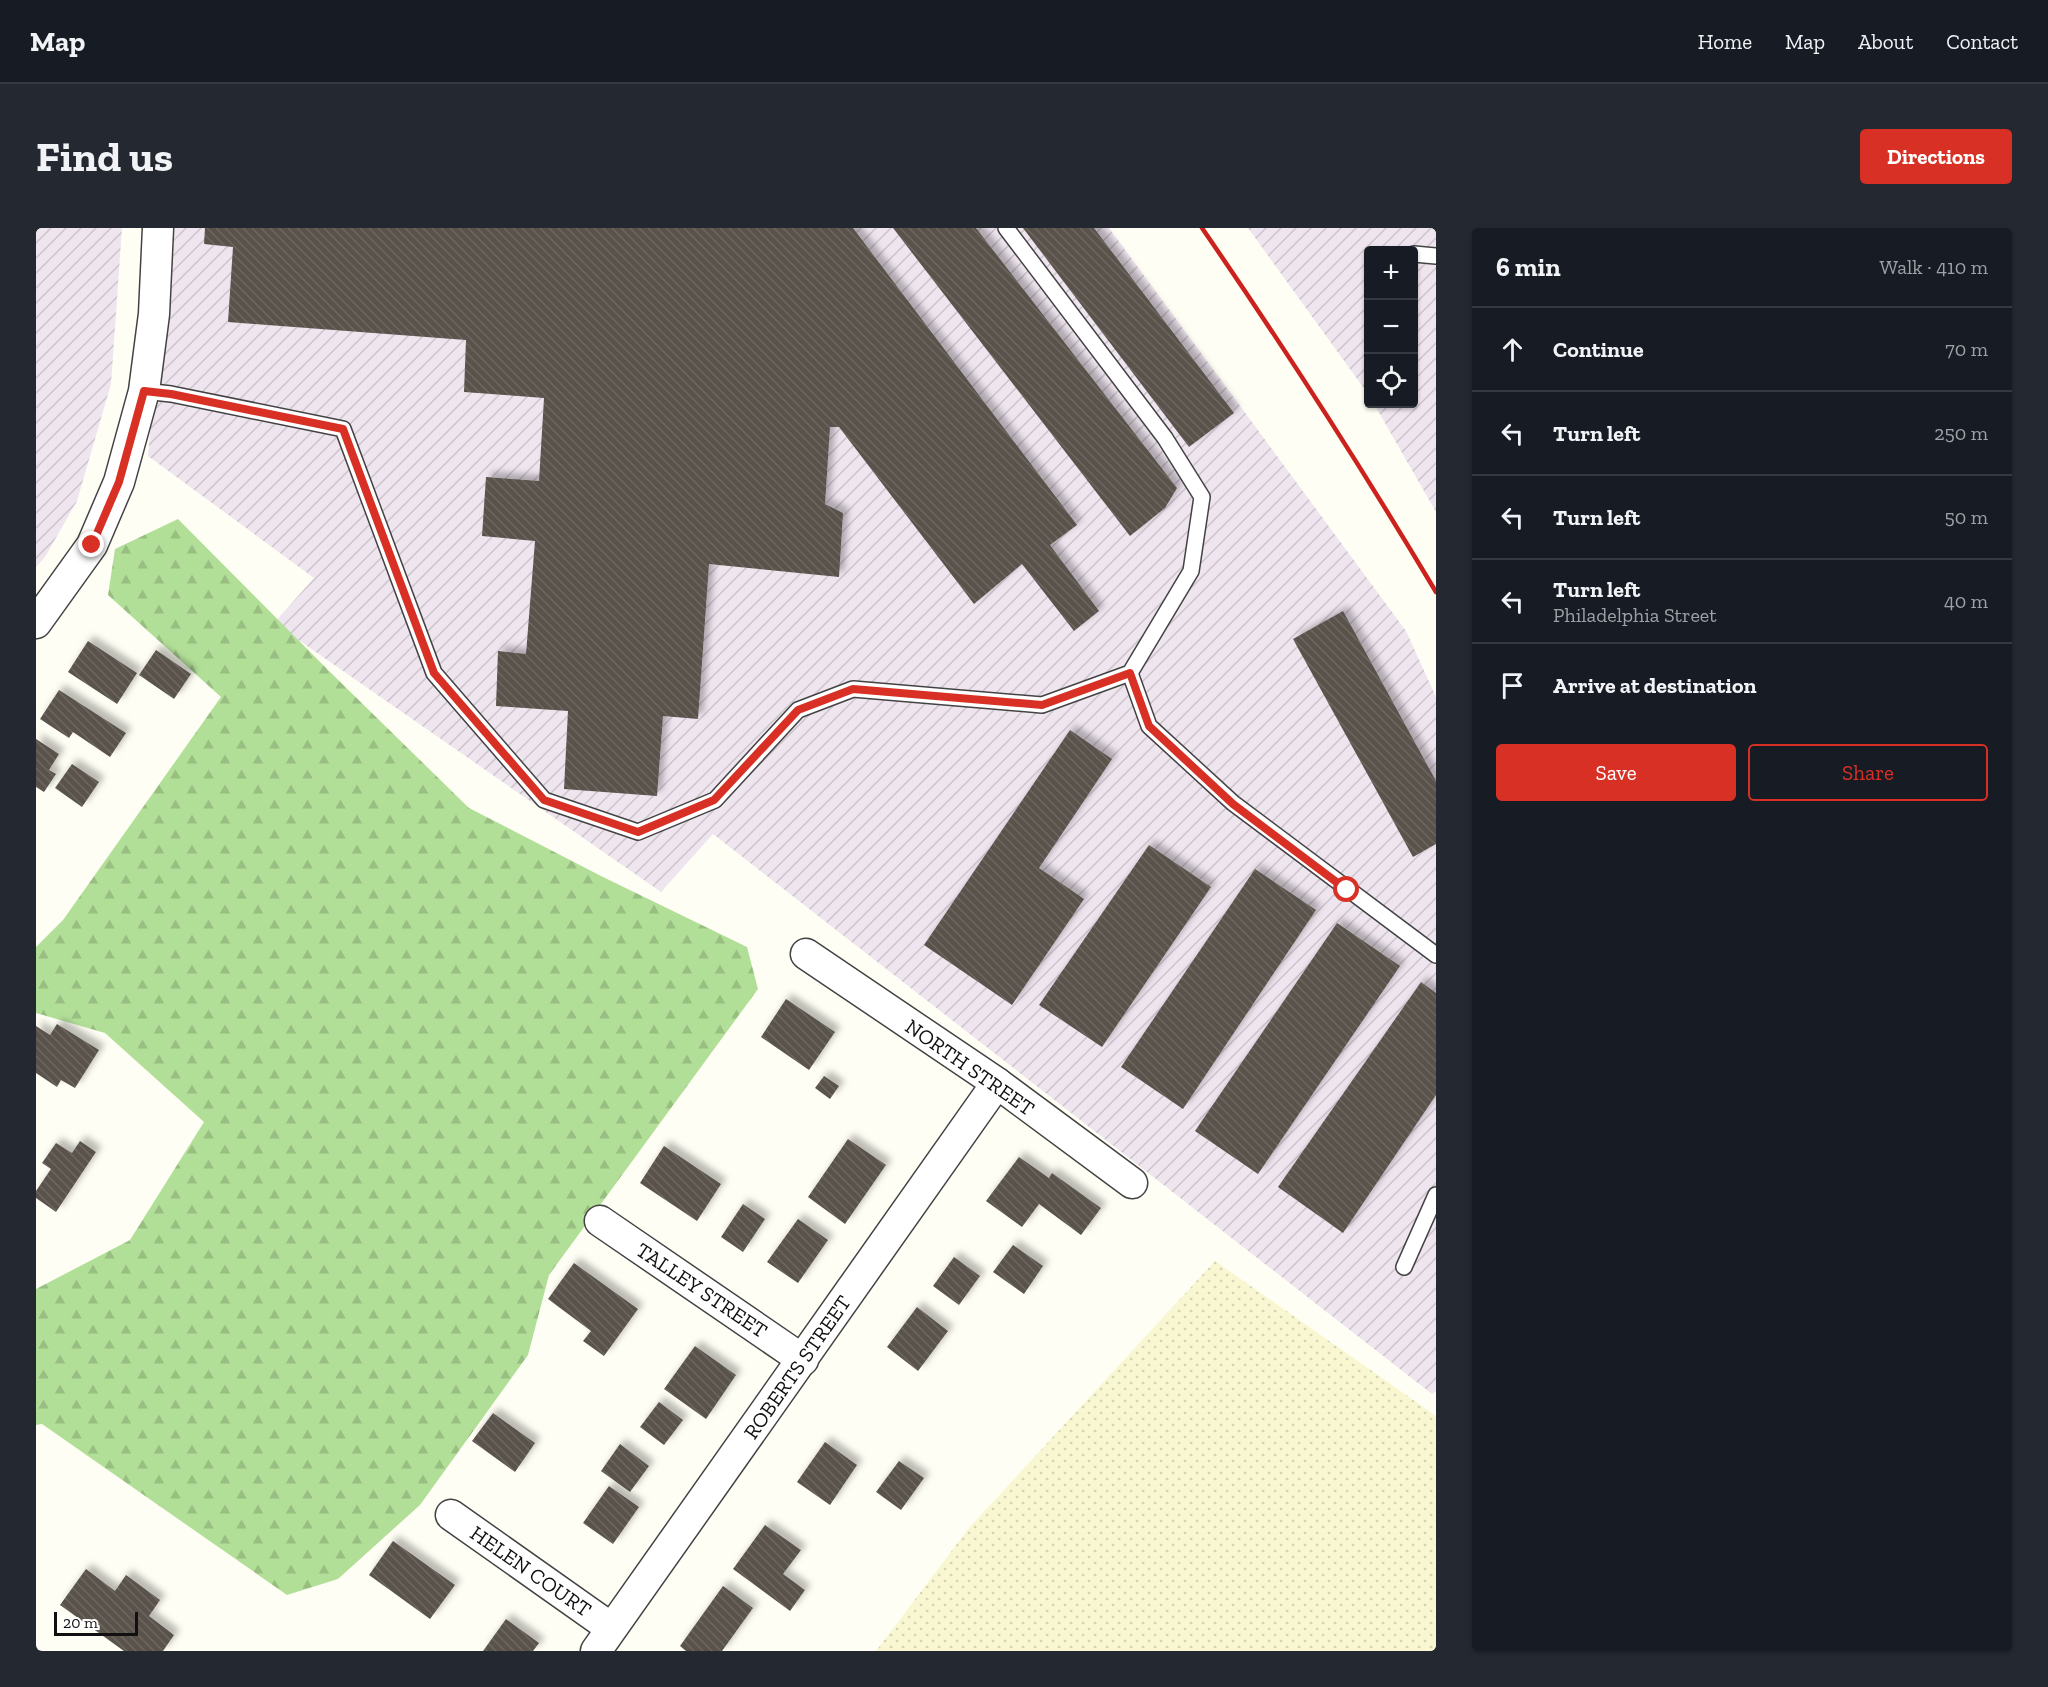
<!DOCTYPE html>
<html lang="en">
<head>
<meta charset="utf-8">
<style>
	body { margin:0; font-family:"Zilla Slab",serif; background:#242831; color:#f1f3f6 }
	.controls { position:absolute; right:18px; top:18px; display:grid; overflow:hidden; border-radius:6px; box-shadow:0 2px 4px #0004 }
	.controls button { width:54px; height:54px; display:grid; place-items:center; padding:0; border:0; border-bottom:2px solid #363941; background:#171b24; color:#f1f3f6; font:30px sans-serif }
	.scale { position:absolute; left:18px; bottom:15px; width:84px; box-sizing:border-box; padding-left:6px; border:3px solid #101010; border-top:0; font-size:16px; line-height:21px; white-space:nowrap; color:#101010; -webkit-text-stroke:4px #fff; paint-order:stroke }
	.stop { position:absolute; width:18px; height:18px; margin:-14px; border:4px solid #d93025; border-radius:50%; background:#fff }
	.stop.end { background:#d93025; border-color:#fff; box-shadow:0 2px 6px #0008 }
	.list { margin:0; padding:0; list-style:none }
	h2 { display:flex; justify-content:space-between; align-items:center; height:78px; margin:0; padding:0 24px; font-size:26px }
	h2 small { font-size:20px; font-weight:400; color:#9ea1a6 }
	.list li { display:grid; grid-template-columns:39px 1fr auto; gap:18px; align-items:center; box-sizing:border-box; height:84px; padding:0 24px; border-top:2px solid #363941 }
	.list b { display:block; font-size:22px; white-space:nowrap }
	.list p { margin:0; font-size:20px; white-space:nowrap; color:#9ea1a6 }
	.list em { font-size:20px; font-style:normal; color:#9ea1a6 }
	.actions { display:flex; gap:12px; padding:18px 24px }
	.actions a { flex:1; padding:14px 0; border:2px solid #d93025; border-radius:6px; text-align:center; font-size:21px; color:#d93025 }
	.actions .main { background:#d93025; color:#fff }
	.icon { flex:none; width:33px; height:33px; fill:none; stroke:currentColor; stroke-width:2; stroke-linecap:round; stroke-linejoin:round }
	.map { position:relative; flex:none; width:1400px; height:1423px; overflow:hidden; border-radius:6px }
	header { display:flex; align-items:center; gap:36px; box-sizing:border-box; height:84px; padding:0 30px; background:#171b24; border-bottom:2px solid #363941 }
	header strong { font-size:28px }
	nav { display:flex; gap:33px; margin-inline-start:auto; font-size:21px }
	.intro { display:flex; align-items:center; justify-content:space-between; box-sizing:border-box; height:144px; padding:0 36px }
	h1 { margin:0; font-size:42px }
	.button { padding:15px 27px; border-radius:6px; background:#d93025; color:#fff; font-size:21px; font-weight:700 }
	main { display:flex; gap:36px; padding:0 36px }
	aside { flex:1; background:#171b24; border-radius:6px; box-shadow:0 2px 4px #0004 }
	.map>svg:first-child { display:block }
	.industrial { fill:url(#industrial-furrows) }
	.farmland { fill:url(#farmland-dots) }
	.forest { fill:url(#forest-firs) }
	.building { fill:url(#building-back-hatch); filter:url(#shadow) }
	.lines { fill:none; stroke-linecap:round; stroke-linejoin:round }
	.lane-casing { stroke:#434343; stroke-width:18 }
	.street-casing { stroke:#434343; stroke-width:33 }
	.lane { stroke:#fff; stroke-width:15 }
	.street { stroke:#fff; stroke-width:30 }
	.rail { stroke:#cc221d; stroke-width:4.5 }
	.route { stroke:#d93025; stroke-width:8 }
	.labels { text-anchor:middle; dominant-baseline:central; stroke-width:6; stroke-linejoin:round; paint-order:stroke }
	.street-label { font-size:21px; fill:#101010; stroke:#fff }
</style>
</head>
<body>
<header>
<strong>Map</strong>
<nav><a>Home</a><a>Map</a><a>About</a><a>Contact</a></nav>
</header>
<div class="intro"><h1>Find us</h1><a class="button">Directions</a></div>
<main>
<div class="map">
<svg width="1400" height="1423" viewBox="0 0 1400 1423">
	<defs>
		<pattern id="industrial-furrows" width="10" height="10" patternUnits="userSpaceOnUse" patternTransform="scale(1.5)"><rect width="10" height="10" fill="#efe5ef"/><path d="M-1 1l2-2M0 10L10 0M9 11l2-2" fill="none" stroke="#ccc3cc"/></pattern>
		<pattern id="farmland-dots" width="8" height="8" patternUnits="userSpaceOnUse" patternTransform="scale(1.5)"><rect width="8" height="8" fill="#f8f7d1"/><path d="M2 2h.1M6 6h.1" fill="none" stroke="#d4d3b2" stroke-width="1.8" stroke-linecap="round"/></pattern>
		<pattern id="forest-firs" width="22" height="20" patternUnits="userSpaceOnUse" patternTransform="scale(1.5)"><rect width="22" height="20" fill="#b2df98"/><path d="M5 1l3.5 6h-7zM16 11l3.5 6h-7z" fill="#98be82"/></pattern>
		<pattern id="building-back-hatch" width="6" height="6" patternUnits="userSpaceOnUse" patternTransform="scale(1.5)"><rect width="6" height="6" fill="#5a524c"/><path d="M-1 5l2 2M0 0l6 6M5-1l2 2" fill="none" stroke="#6d6661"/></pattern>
		<filter id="shadow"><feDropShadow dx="5.5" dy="-5.5" stdDeviation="3" flood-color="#0004"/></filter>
	</defs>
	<rect width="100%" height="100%" fill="#fffef4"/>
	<g class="industrial">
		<polygon points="0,0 86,0 75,156 41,273 9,329 0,339"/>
		<polygon points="132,0 1073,0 1370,403 1400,469 1400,1163 1396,1166 677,606 625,664 238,395 278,350 112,228"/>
		<polygon points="1212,0 1400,0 1400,284 1338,176 1378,176 1378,22 1332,22 1332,166"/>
	</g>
	<polygon class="farmland" points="1179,1033 1400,1188 1400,1423 840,1423 933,1300"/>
	<polygon class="forest" points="142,291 292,442 433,580 565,648 711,719 722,761 513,1047 492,1127 384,1277 302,1351 251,1367 6,1196 0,1197 0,1061 94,1012 168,894 69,805 0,785 0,719 27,692 185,469 72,367 79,321"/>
	<g class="building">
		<polygon points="169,0 817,0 1041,297 1014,317 1063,383 1038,403 986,336 938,376 803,199 794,199 789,276 807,285 803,349 673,336 662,491 627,488 621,568 528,561 532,483 460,478 462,423 490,426 499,313 446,308 450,249 503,253 508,170 428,164 430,112 192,94 197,19 168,16"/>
		<polygon points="857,0 940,0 1141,260 1129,280 1094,308"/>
		<polygon points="987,0 1058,0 1198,185 1153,219"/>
		<polygon points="1307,383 1400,553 1400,616 1377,629 1257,411"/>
		<polygon points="52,413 101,445 81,476 32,444"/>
		<polygon points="120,422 155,446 138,471 103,447"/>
		<polygon points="23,462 90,505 74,529 37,504 33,510 4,491"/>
		<polygon points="1034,502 1076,531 1003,640 1048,671 976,777 888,717"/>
		<polygon points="0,511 23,526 13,542 20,546 8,564 0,559"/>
		<polygon points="36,536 63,554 46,579 19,560"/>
		<polygon points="1113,617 1175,659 1066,819 1003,777"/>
		<polygon points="1219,641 1280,682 1147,881 1085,839"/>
		<polygon points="1301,695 1364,738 1222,946 1159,903"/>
		<polygon points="1385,754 1400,765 1400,867 1307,1005 1242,959"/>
		<polygon points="750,771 799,804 773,842 725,809"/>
		<polygon points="21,796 63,822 39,860 25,852 21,859 0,845 0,798 14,807"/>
		<polygon points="788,848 803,858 794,871 779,860"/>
		<polygon points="812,911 850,937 809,996 772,969"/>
		<polygon points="44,913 60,924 20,984 0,970 0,963 15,941 6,935 20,915 36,925"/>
		<polygon points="628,918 685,956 661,993 604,955"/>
		<polygon points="983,929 1013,950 1016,945 1065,980 1045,1007 1003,976 986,999 950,973"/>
		<polygon points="707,976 729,991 707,1024 685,1009"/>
		<polygon points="762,991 792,1012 762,1055 731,1034"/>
		<polygon points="977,1017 1007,1038 988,1066 957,1044"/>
		<polygon points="918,1029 944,1048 923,1077 897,1058"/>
		<polygon points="538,1035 602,1081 568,1128 547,1113 555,1103 512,1071"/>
		<polygon points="881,1079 912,1103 882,1143 851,1119"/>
		<polygon points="659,1118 700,1147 670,1191 628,1161"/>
		<polygon points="623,1174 647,1192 628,1217 604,1199"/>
		<polygon points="457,1185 499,1215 479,1244 436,1213"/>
		<polygon points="789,1214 821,1237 794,1277 761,1254"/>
		<polygon points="584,1216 613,1238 594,1264 565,1243"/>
		<polygon points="863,1233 888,1250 865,1282 840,1264"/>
		<polygon points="573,1258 603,1279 577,1316 547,1295"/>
		<polygon points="729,1297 765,1322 747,1346 769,1362 754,1383 697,1341"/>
		<polygon points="357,1313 419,1357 394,1391 333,1347"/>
		<polygon points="50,1341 79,1363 90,1347 124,1372 113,1388 138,1407 127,1423 88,1423 24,1377"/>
		<polygon points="687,1358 717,1380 686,1423 650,1423 644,1418"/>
		<polygon points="470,1391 503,1415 497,1423 447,1423"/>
	</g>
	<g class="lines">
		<g class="lane-casing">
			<g id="lane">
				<polyline points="1378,26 1400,28"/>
				<polyline points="108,163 135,166 307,201 398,445 508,572 602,604 679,572 762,482 817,461 1006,477 1094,445 1155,343 1166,269 1129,210 970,0"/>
				<polyline points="1094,445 1113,498 1197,575 1400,727"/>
				<polyline points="1368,1039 1400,967"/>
			</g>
		</g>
		<g class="street-casing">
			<g id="street">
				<polyline points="0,395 56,317 83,254 108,163 118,86 122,0"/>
				<polyline points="770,726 961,855 1096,955"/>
				<polyline points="564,993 767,1132"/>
				<polyline points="415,1287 575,1400"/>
				<polyline points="560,1423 961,855"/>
			</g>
		</g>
		<use href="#lane" class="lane"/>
		<use href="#street" class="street"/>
		<path class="rail" d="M1166 0C1248 119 1326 240 1400 364"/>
	</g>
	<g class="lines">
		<polyline class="route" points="56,317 83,254 108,163 135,166 307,201 398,445 508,572 602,604 678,572 762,482 817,461 1006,477 1094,445 1113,498 1197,576 1311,662"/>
	</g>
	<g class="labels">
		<g class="street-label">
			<text transform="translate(934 839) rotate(35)">NORTH STREET</text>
			<text transform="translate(666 1062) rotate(34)">TALLEY STREET</text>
			<text transform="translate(761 1139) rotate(-55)">ROBERTS STREET</text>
			<text transform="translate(495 1343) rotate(35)">HELEN COURT</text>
		</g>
	</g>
</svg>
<div class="controls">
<button>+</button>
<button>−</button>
<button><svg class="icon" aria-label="locate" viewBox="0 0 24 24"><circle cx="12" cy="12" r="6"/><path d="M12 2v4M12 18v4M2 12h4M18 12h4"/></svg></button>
</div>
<div class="scale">20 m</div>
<div class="stop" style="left:1311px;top:662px"></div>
<div class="stop end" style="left:56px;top:317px"></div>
</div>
<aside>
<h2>6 min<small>Walk · 410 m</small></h2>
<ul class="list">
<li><svg class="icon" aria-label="ahead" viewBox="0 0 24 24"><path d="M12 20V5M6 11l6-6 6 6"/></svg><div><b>Continue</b></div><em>70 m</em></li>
<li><svg class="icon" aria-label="left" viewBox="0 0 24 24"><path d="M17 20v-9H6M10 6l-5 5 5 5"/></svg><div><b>Turn left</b></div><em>250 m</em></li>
<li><svg class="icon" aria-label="left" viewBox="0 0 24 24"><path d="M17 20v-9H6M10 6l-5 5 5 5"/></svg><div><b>Turn left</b></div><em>50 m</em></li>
<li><svg class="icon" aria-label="left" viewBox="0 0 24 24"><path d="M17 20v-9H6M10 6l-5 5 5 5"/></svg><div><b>Turn left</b><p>Philadelphia Street</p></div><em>40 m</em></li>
<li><svg class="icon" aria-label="arrive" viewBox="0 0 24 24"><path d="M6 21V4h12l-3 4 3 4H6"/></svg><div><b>Arrive at destination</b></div></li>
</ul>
<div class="actions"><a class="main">Save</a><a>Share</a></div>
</aside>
</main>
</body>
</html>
